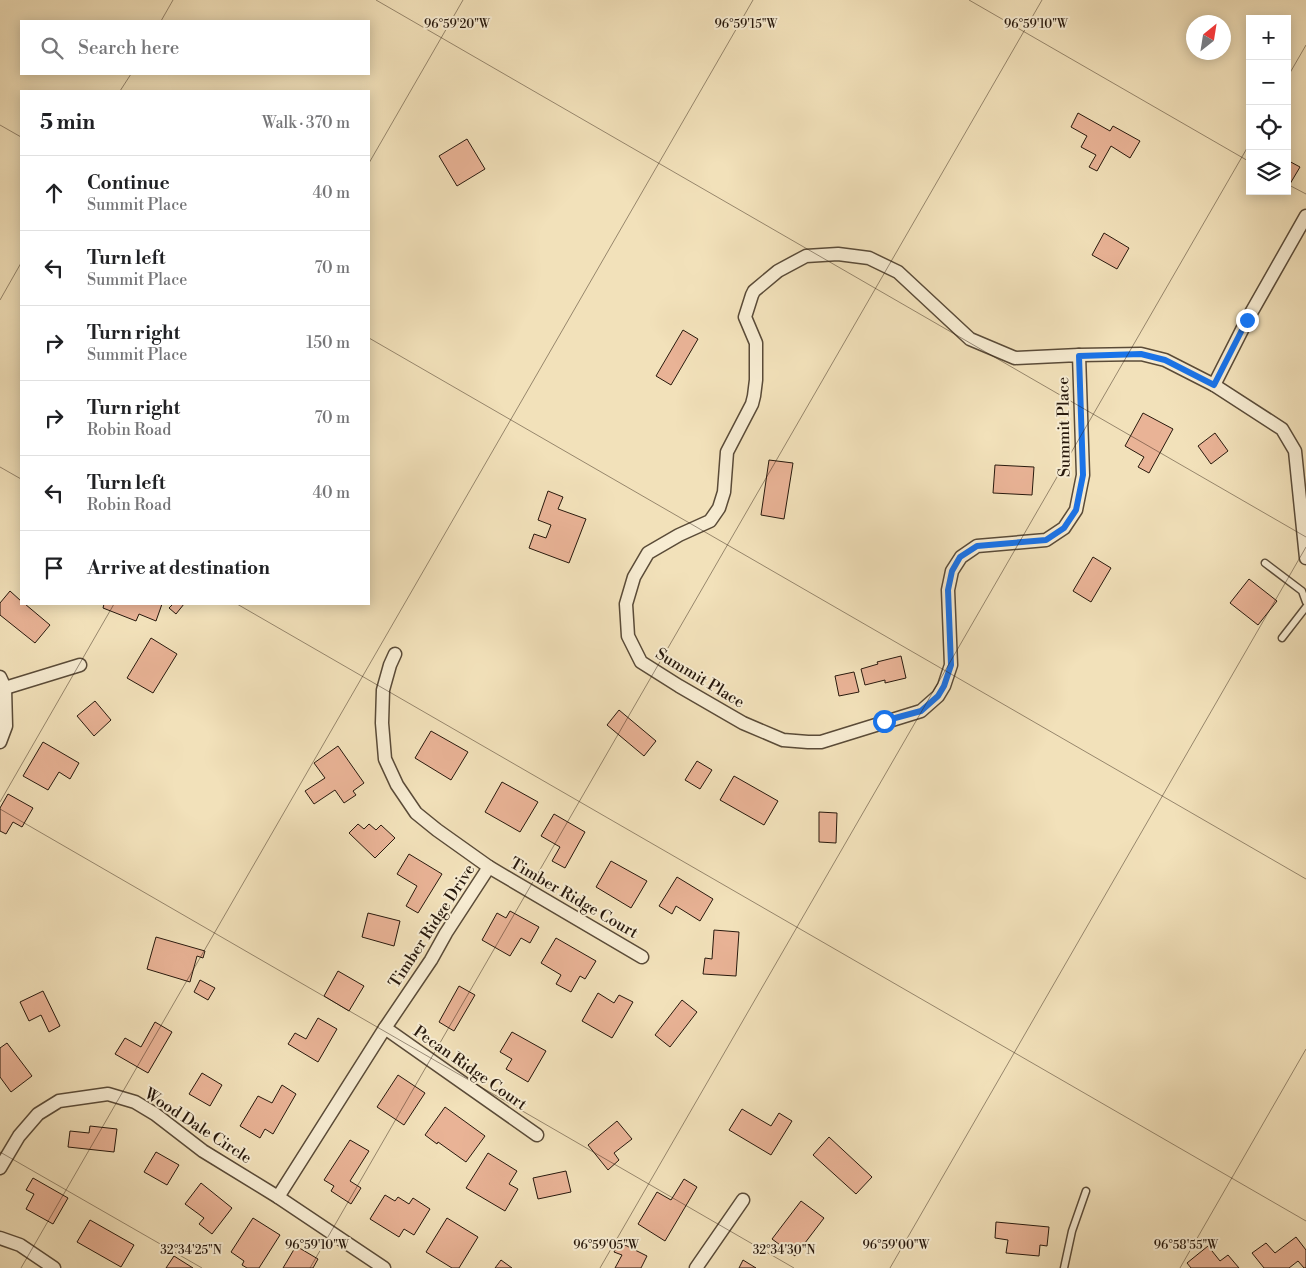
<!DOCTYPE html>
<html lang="en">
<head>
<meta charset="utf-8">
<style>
	body { margin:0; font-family:"Libre Bodoni",serif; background:#f2f2f2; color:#202124 }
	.controls { position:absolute; right:15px; top:15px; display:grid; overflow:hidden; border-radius:0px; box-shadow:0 2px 12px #0003 }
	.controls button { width:45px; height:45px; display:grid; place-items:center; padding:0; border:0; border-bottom:1px solid #e0e0e0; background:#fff; color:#202124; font:25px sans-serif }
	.compass { position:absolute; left:1186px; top:15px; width:45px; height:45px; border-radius:50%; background:#fff; box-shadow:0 2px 12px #0003; rotate:30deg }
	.stop { position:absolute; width:15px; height:15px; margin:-11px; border:4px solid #1a73e8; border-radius:50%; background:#fff }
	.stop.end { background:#1a73e8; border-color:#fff; box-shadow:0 1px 5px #0008 }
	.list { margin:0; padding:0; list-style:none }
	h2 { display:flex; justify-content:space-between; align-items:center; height:65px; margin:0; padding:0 20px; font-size:21px }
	h2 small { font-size:16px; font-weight:400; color:#757577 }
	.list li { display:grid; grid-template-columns:32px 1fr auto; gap:15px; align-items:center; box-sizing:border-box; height:75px; padding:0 20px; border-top:1px solid #e0e0e0 }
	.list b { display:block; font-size:19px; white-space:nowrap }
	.list p { margin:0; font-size:16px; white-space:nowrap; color:#757577 }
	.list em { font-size:16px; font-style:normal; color:#757577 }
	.icon { flex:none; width:28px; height:28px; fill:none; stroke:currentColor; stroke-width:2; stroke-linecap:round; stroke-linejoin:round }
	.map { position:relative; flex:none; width:1306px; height:1268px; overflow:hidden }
	.search { position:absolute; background:#fff; box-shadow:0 2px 12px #0003; left:20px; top:20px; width:350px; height:55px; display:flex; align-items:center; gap:12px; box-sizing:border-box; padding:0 18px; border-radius:0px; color:#757577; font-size:19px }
	.panel { position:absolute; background:#fff; box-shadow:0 2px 12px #0003; left:20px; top:90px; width:350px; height:515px; border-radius:0px }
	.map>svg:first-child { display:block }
	.building { fill:#e9b396; stroke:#28190d }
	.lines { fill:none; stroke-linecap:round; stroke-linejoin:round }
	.lane-casing { stroke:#5a4b38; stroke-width:9 }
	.street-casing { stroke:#5a4b38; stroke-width:15 }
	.lane { stroke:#f7ecd2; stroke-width:6 }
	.street { stroke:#f7ecd2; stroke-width:12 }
	.route { stroke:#1a73e8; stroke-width:6 }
	.ticks { fill:none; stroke:#28190d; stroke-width:1; stroke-opacity:0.45 }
	.labels { text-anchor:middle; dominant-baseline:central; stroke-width:4; stroke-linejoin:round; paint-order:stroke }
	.street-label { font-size:16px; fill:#28190d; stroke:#f7ecd2 }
	.ticks-label { font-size:12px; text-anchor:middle; fill:#28190d; stroke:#f7ecd2; stroke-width:4; stroke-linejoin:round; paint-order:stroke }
</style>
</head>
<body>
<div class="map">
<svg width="1306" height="1268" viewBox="0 0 1306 1268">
	<rect width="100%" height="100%" fill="#f2e1ba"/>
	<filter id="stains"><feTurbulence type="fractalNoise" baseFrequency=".004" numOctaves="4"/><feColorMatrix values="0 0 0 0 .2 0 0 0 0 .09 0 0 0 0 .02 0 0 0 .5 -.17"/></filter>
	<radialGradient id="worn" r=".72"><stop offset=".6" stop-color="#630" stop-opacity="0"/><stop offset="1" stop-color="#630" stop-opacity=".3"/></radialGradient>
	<g class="building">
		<polygon points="1078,113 1110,131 1113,126 1140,141 1130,158 1111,146 1097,171 1089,167 1096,155 1081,147 1087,136 1071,127"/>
		<polygon points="467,139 485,169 457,186 439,156"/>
		<polygon points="1287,160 1300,167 1287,189"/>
		<polygon points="1104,233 1129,248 1117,269 1092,255"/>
		<polygon points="683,330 698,339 671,385 656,376"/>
		<polygon points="1143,413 1173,429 1149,473 1138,467 1144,457 1125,446"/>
		<polygon points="1215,433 1228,451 1211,464 1198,446"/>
		<polygon points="769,460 793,463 784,519 761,515"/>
		<polygon points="995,465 1034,467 1032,495 993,493"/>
		<polygon points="548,491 563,497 558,509 586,519 569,563 529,548 534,534 546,538 551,525 538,520"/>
		<polygon points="1093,557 1111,568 1091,602 1073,591"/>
		<polygon points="1249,579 1277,601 1258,625 1230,603"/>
		<polygon points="10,591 21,601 21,604 25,604 50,625 35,643 0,615 0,603"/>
		<polygon points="104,604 162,604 156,621 139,614 136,621 103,608"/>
		<polygon points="173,604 184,604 176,614 169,608"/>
		<polygon points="151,638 177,654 153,693 127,678"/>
		<polygon points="901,656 906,678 885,683 885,680 865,685 861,669 878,664 877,662"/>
		<polygon points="854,672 859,692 839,696 835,676"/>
		<polygon points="95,701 111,720 94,736 77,716"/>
		<polygon points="619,710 656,741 644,756 607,725"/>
		<polygon points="431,731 468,752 451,780 415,758"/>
		<polygon points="43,742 79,763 70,779 59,772 48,790 23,776"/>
		<polygon points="338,746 364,783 353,791 356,795 344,803 335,790 314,804 305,791 325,778 314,763"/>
		<polygon points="697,761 712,770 700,789 685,780"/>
		<polygon points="734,776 778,801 764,825 720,800"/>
		<polygon points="502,782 538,802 520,832 485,812"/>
		<polygon points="8,794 33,808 22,827 13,822 6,834 0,831 0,808"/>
		<polygon points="819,812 837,813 836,843 819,842"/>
		<polygon points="554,814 585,832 565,868 552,861 560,847 541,836"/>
		<polygon points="358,824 364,829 369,824 376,830 381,825 395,838 375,858 349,833"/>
		<polygon points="409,854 442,874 418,913 406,906 417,886 397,874"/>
		<polygon points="611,861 647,881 631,908 596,887"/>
		<polygon points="677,877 713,899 700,921 676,906 672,914 659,906"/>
		<polygon points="510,911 539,927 530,943 521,938 510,956 482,940 497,913 506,918"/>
		<polygon points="368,913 400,921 394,946 362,937"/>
		<polygon points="714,930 739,932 736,976 703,974 705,958 712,959"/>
		<polygon points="156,937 205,951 203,958 197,956 190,982 147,969"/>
		<polygon points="556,938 596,961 585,979 580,976 571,992 556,984 561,975 541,963"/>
		<polygon points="338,971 364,986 349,1011 324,996"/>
		<polygon points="200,980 215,988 208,1000 194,992"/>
		<polygon points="459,986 475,995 454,1031 439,1022"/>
		<polygon points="43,991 60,1026 49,1032 41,1015 29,1021 20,1002"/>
		<polygon points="598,993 614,1003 619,995 633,1002 612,1038 582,1021"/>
		<polygon points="682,1000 697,1012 670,1047 655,1035"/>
		<polygon points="318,1018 337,1029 318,1062 288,1044 295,1033 306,1039"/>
		<polygon points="155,1022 172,1032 148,1073 115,1054 125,1038 141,1047"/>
		<polygon points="512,1032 546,1051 528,1082 506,1069 512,1059 500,1052"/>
		<polygon points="7,1043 32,1076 11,1092 0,1077 0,1048"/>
		<polygon points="202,1073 222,1085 210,1106 189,1094"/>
		<polygon points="398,1075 425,1093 404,1125 377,1107"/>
		<polygon points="282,1085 296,1094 273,1134 265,1129 260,1138 240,1126 258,1096 272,1103"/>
		<polygon points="445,1107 485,1136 466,1162 438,1142 437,1144 425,1135"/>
		<polygon points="742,1109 771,1126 779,1113 792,1121 771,1155 729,1130"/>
		<polygon points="617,1121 632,1139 614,1153 619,1160 608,1170 588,1145"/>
		<polygon points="90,1126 117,1129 114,1152 68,1147 70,1131 89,1133"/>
		<polygon points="829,1137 872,1177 856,1194 813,1155"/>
		<polygon points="350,1140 369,1151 350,1181 361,1188 351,1204 331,1191 334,1186 324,1180"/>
		<polygon points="156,1152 179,1165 167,1185 144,1172"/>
		<polygon points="488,1153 517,1171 509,1184 518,1189 505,1211 466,1188"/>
		<polygon points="566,1171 571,1192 538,1199 533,1178"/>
		<polygon points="33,1178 68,1198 53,1224 26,1209 34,1194 26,1190"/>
		<polygon points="684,1179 697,1187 665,1241 638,1224 657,1192 671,1200"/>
		<polygon points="201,1183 232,1208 212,1234 199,1224 204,1218 185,1204"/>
		<polygon points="385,1195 395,1201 398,1197 409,1204 413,1198 430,1209 414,1235 404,1229 399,1237 370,1219"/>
		<polygon points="801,1201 824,1218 795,1256 772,1239"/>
		<polygon points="253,1218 280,1235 259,1268 247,1268 242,1265 244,1261 231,1252"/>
		<polygon points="447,1218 478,1237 459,1268 452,1268 426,1252"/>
		<polygon points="90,1220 134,1245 121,1267 77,1242"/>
		<polygon points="996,1222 1049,1227 1047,1246 1040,1245 1039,1256 1006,1253 1008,1240 995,1238"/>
		<polygon points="1296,1237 1306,1250 1306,1268 1304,1268 1298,1261 1289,1268 1264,1268 1252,1253 1266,1243 1275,1253"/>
		<polygon points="619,1242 647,1256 641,1268 615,1268 622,1255 614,1252"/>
		<polygon points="296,1246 318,1259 313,1268 283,1268"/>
		<polygon points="1208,1246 1220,1261 1228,1255 1239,1268 1191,1268 1187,1263"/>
		<polygon points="174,1256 193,1268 166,1268"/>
		<polygon points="501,1260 512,1268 495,1268"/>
		<polygon points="743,1260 756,1268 739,1268"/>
	</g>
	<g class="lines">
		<g class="lane-casing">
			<g id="lane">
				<polyline points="1265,563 1302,591 1306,602"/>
				<polyline points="1282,638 1306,607"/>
				<polyline points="1064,1268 1072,1231 1086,1191"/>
			</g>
		</g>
		<g class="street-casing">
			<g id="street">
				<polygon points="838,254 869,258 898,272 970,339 1015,358 1079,355 1083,475 1076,510 1064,528 1046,540 977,546 961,557 952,571 948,590 951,665 944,686 938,696 921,711 821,742 808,742 783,740 743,723 679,686 641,662 628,636 626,604 634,577 648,553 679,535 710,521 719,508 724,492 727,452 752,404 754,396 756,380 756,343 745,317 752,295 754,291 778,271 806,256"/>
				<polyline points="1079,355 1141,354 1165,360 1214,385 1282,429 1295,451 1306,558"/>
				<polyline points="1214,385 1247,320 1306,216"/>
				<polyline points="395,654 390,665 383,690 382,723 385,759 397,785 416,813 437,830 489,867 642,957"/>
				<polyline points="0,677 5,688 6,726 0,742"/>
				<polyline points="5,688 80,665"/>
				<polyline points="385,1028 537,1135"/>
				<polyline points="0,1168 19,1136 38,1114 59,1101 108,1094 135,1102 155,1114 203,1151 278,1197 384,1268"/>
				<polyline points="278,1197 385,1028 431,960 446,933 489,867"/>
				<polyline points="0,1238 20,1245 54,1268"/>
				<polyline points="696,1268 743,1200"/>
			</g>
		</g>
		<use href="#lane" class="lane"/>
		<use href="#street" class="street"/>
	</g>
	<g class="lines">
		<polyline class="route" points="884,721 921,711 938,696 944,686 951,665 948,590 952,571 960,557 977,546 1046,540 1064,528 1076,510 1083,475 1079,356 1141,354 1165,360 1214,385 1247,320"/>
	</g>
	<path class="ticks" d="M376 0 1306 537M969 0 1250 162M161 21 173 0M1287 78 1306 45M120 91 131 74M0 125 21 137M369 163 463 0M1287 184 1306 194M0 300 21 263M369 338 1306 879M0 467 21 479M237 604 1306 1221M0 802 114 604M0 809 794 1268M0 1152 202 1268M21 1268 753 0M310 1268 1042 0M600 1268 1250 143M890 1268 1306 547M1180 1268 1306 1049"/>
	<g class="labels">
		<g class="street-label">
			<text transform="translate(1064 427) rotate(-91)">Summit Place</text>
			<text transform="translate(700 678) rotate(31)">Summit Place</text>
			<text transform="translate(574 898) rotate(30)">Timber Ridge Court</text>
			<text transform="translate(432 926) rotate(-57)">Timber Ridge Drive</text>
			<text transform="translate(470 1068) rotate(35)">Pecan Ridge Court</text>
			<text transform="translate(198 1126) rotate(33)">Wood Dale Circle</text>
		</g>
	</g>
	<g class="ticks-label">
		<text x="457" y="28">96°59'20"W</text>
		<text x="746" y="28">96°59'15"W</text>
		<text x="1036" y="28">96°59'10"W</text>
		<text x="317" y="1249">96°59'10"W</text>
		<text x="606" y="1249">96°59'05"W</text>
		<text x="896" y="1249">96°59'00"W</text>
		<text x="1186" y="1249">96°58'55"W</text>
		<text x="191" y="1254">32°34'25"N</text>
		<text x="784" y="1254">32°34'30"N</text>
	</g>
	<rect width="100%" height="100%" filter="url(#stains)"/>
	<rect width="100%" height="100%" fill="url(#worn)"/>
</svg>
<div class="controls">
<button>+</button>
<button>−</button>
<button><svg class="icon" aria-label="locate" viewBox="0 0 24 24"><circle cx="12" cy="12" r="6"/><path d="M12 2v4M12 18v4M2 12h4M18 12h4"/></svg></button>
<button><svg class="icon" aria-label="layers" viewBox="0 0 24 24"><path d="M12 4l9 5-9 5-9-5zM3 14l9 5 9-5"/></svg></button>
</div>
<svg class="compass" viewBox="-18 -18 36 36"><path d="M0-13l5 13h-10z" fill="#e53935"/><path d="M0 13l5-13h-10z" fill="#757577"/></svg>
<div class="stop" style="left:884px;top:721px"></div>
<div class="stop end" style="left:1247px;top:320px"></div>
<div class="search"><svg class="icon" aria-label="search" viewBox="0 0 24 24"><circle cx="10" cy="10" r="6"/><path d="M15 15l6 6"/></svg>Search here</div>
<section class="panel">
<h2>5 min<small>Walk · 370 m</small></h2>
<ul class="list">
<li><svg class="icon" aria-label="ahead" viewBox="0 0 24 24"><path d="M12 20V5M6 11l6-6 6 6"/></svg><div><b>Continue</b><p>Summit Place</p></div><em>40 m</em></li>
<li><svg class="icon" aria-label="left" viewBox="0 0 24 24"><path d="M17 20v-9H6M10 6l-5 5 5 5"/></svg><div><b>Turn left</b><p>Summit Place</p></div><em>70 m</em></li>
<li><svg class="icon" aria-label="right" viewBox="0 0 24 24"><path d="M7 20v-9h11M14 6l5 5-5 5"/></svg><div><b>Turn right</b><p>Summit Place</p></div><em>150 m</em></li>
<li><svg class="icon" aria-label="right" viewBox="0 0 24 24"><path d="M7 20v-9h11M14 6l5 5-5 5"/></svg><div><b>Turn right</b><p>Robin Road</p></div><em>70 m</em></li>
<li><svg class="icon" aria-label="left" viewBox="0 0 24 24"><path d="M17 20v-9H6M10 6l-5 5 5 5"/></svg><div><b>Turn left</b><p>Robin Road</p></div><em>40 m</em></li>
<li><svg class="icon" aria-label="arrive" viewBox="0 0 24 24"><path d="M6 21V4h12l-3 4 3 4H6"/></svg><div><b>Arrive at destination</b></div></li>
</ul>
</section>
</div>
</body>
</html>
